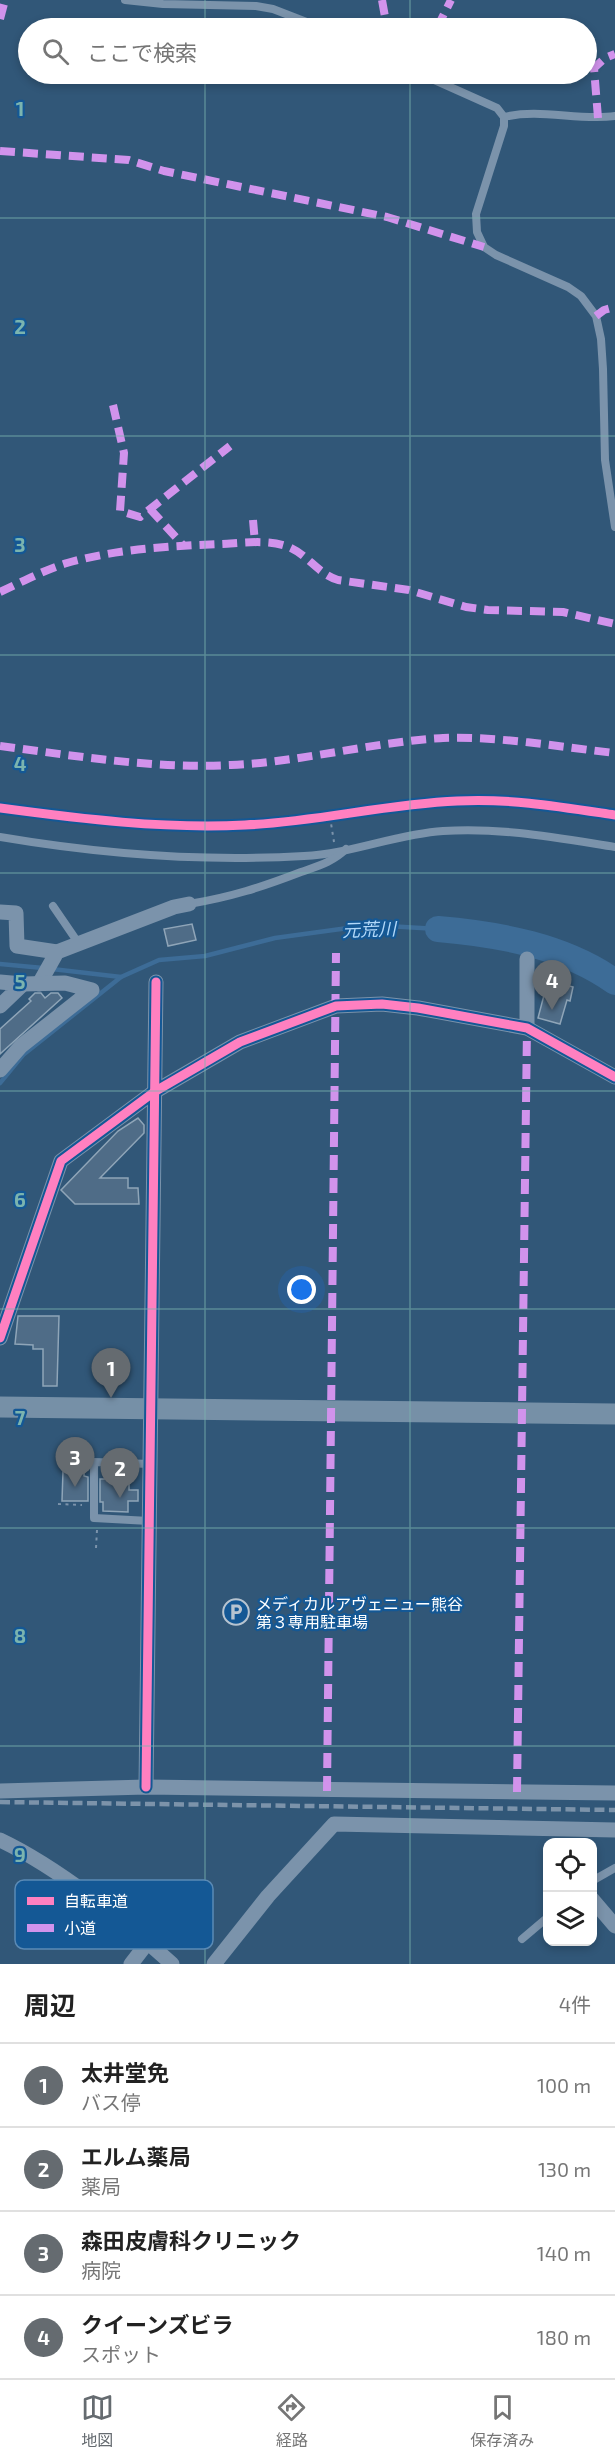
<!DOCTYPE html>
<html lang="ja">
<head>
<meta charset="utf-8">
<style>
	body { margin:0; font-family:"Exo 2","Noto Sans JP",sans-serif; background:#f2f2f2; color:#222 }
	.controls { position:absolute; right:18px; bottom:18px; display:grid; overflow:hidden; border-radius:12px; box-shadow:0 3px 9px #0003 }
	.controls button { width:54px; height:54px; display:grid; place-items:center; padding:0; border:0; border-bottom:2px solid #e0e0e0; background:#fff; color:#222; font:30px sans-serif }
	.you { position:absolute; left:302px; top:1290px; width:21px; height:21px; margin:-15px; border:4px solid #fff; border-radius:50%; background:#1a73e8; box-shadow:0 0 0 9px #1a73e833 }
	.badge { display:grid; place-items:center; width:39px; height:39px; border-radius:50%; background:#656b70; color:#fff; font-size:20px; font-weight:700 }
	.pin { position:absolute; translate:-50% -50px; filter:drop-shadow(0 2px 3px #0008) }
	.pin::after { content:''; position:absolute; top:32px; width:21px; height:18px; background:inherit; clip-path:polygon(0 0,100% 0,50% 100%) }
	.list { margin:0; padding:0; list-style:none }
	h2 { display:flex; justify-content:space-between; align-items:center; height:78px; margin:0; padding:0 24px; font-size:26px }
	h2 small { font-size:20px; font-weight:400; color:#767676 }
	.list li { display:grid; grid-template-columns:39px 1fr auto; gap:18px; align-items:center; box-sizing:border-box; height:84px; padding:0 24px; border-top:2px solid #e0e0e0 }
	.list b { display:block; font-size:22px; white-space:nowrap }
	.list p { margin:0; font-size:20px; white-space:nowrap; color:#767676 }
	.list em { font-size:20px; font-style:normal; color:#767676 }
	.icon { flex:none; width:33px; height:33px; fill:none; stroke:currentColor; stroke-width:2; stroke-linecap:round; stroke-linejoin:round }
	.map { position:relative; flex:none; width:615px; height:1964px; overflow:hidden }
	.search { position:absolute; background:#fff; box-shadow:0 3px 9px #0003; left:18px; right:18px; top:18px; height:66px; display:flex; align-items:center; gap:15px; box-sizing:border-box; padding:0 21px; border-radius:33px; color:#767676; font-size:22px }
	.sheet { height:414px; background:#fff }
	nav { display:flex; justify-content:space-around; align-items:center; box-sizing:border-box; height:84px; border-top:2px solid #e0e0e0; background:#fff; font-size:16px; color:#767676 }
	nav a { display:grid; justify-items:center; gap:3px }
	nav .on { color:#656b70 }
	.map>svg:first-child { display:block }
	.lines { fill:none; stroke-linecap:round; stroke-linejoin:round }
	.stream { stroke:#3d6c97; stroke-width:4.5 }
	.river { stroke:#3d6c97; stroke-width:26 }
	.building { fill:#4f6c87; stroke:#8fa5b8; stroke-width:1.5 }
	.path { stroke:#7b93ab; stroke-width:2; stroke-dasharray:3 4.5; stroke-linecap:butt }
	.lane { stroke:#7b93ab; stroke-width:8 }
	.street { stroke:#7b93ab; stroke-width:15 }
	.secondary { stroke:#7690a7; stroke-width:21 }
	.rail { stroke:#7c93aa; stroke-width:4.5; stroke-dasharray:10 4.5; stroke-linecap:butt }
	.quiet { stroke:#d193ec; stroke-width:8; stroke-dasharray:15 8; stroke-linecap:butt }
	.cycleway-casing { stroke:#145895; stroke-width:13 }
	.cycleway { stroke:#ff80c0; stroke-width:9 }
	.grid { fill:none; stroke:#7bb4af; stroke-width:1.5; stroke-opacity:0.55 }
	.labels { text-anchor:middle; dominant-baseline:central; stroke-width:4.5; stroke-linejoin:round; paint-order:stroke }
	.poi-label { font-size:16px; fill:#fff; stroke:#145895; text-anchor:start }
	.water-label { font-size:18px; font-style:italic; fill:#b1d8f9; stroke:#145895 }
	.key { fill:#145895; stroke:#5a8ab5; stroke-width:1.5 }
	.key-label { font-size:16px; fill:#fff }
	.grid-label { font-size:20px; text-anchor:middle; font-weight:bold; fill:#7bb4af; stroke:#145895; stroke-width:4.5; stroke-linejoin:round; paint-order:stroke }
</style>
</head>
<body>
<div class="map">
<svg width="615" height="1964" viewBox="0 0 615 1964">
	<rect width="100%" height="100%" fill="#315778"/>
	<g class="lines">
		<g class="stream">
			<polyline points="0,964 43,968"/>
			<polyline points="52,969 121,977"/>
			<polyline points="0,1083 23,1055 121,977 159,960 205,956 275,938 370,925 438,929"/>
		</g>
		<path class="river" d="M438 929C498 934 565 946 615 982"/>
	</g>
	<g class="building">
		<polygon points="192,924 196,940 168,946 164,929"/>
		<polygon points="548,980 573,987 570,1001 567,1000 560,1024 538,1018"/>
		<polygon points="35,993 41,993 45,998 51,993 58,993 62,998 0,1054 0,1029 31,1001 29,999"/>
		<polygon points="138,1118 144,1125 144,1133 100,1178 128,1178 128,1188 138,1188 139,1204 75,1204 61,1190 118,1131"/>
		<polygon points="18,1316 59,1316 57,1386 43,1386 43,1349 33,1349 33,1345 15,1344"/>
		<polygon points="63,1471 84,1472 84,1476 88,1477 88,1501 62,1501"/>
		<polygon points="100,1479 129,1479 129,1490 138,1490 138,1501 128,1501 128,1512 103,1511 103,1502 100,1502"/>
	</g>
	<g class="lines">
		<g class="path">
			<polyline points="330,817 334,842"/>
			<polyline points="58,1504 82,1505"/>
			<polyline points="96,1548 97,1530"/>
		</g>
		<g class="lane">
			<polyline points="125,0 163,4 256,6 273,9 322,28"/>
			<polyline points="421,74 497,108 504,117 504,126 476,214 477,232 484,247 496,255 568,287 581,296 596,316 601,339 603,369 605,460 615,527"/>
			<path d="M504 117C540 108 578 121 615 116"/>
			<path d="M0 837C100 854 203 862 304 856 351 854 396 834 443 831 501 827 558 838 615 847"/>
			<path d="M189 904C231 897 262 887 301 872 318 866 333 862 346 849"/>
			<polyline points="53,906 79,944"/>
			<polyline points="149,1521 94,1518 94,1462 150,1464"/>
			<polyline points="592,1881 615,1868"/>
			<polyline points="522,1939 548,1917"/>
		</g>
		<g class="street">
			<polyline points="0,912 16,913 17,946 57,952"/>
			<polyline points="0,982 23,984 0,1006"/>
			<polyline points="39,984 57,952 174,907 189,904"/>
			<polyline points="527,1028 527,959"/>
			<polyline points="0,1070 21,1046 92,990 65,983 23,984"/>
			<polyline points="0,1338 61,1161 154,1092 240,1042 336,1006 382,1004 418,1008 527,1028 615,1077"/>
			<polyline points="146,1787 156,982"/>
			<polyline points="0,1791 146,1787 615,1793"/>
			<path d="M0 1840C57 1867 125 1921 172 1964"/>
			<polyline points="592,1899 615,1926"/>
			<polyline points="131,1964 148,1942"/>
			<polyline points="214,1964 268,1896 334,1824 615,1830"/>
		</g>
		<polyline class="secondary" points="0,1407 615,1414"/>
		<polyline class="rail" points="0,1802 615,1810"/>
		<g class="quiet">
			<polyline points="382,0 387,28"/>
			<polyline points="0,19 5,0"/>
			<polyline points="437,28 451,0"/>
			<polyline points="428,77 429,74"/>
			<polyline points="598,118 594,68 605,58 615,54"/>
			<polyline points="0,151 129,160 164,171 387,217 484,247"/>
			<polyline points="596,316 604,310 615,307"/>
			<polyline points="113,405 124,453 120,511 140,517 230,446"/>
			<polyline points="150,509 183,545"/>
			<polyline points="253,520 255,543"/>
			<path d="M0 592C22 582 44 570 67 563 117 549 170 546 221 544 243 543 268 539 289 547 308 555 318 574 338 580L409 590 466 607 488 610 563 612 615 624"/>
			<path d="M0 746C77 756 153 769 231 765 302 762 372 742 443 738 500 736 559 747 615 753"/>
			<polyline points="327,1791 336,953"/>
			<polyline points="517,1792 527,1028"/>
		</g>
		<g class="cycleway-casing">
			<g id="cycleway">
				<path d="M0 808C82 819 162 829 245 825 316 822 385 804 457 801 510 798 562 807 615 815"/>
				<polyline points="0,1338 61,1161 154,1092 240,1042 336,1006 382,1004 418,1008 527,1028 615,1077"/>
				<polyline points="146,1787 156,982"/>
			</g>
		</g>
		<use href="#cycleway" class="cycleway"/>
	</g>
	<path class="grid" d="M205 0V28M410 0V28M205 74V1964M410 74V1964M0 218H615M0 436H615M0 655H615M0 873H615M0 1091H615M0 1309H615M0 1528H615M0 1746H615"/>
	<defs>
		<g id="parking-ring" transform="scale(1.35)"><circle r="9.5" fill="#145895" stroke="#b7c4d0" stroke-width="1.5"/><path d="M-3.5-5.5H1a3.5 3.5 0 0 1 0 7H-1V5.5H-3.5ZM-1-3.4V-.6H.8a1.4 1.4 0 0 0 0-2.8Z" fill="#b7c4d0"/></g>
	</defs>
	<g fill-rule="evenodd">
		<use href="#parking-ring" x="236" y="1612"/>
	</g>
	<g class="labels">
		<g class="poi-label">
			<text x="256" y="1603">メディカルアヴェニュー熊谷<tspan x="256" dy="18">第３専用駐車場</tspan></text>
		</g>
		<g class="water-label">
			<text transform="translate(369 929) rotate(-2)">元荒川</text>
		</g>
	</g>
	<rect x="15" y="1880" width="198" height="69" rx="9" class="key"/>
	<rect x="27" y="1897" width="27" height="8" fill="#ff80c0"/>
	<rect x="27" y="1924" width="27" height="8" fill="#d193ec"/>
	<g class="key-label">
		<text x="64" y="1907">自転車道</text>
		<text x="64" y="1934">小道</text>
	</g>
	<g class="grid-label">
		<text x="20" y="116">1</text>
		<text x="20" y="334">2</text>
		<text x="20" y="552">3</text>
		<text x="20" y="771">4</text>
		<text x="20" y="989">5</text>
		<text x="20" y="1207">6</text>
		<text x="20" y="1425">7</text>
		<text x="20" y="1643">8</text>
		<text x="20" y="1862">9</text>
	</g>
</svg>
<div class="controls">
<button><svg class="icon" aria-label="locate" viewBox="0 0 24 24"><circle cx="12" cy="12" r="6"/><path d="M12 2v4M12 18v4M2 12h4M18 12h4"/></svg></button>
<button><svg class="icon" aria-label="layers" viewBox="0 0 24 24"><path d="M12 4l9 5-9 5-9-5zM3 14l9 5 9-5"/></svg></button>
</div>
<div class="you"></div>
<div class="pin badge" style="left:111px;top:1398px">1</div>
<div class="pin badge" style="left:120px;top:1498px">2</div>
<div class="pin badge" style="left:75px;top:1487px">3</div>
<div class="pin badge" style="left:552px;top:1010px">4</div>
<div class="search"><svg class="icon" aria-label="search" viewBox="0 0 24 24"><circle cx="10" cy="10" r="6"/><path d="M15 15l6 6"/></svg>ここで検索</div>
</div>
<section class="sheet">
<h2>周辺<small>4件</small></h2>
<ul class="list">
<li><span class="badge">1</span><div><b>太井堂免</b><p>バス停</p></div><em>100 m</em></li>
<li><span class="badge">2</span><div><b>エルム薬局</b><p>薬局</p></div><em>130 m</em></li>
<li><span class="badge">3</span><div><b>森田皮膚科クリニック</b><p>病院</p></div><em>140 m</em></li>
<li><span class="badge">4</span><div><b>クイーンズビラ</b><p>スポット</p></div><em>180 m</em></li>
</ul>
</section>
<nav>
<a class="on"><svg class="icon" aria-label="map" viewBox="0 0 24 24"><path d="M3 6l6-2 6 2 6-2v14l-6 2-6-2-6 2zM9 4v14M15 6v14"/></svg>地図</a>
<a><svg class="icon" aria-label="directions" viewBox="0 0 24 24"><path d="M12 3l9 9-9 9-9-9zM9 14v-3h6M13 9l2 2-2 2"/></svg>経路</a>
<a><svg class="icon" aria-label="saved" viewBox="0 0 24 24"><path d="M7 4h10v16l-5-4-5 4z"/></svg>保存済み</a>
</nav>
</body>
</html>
